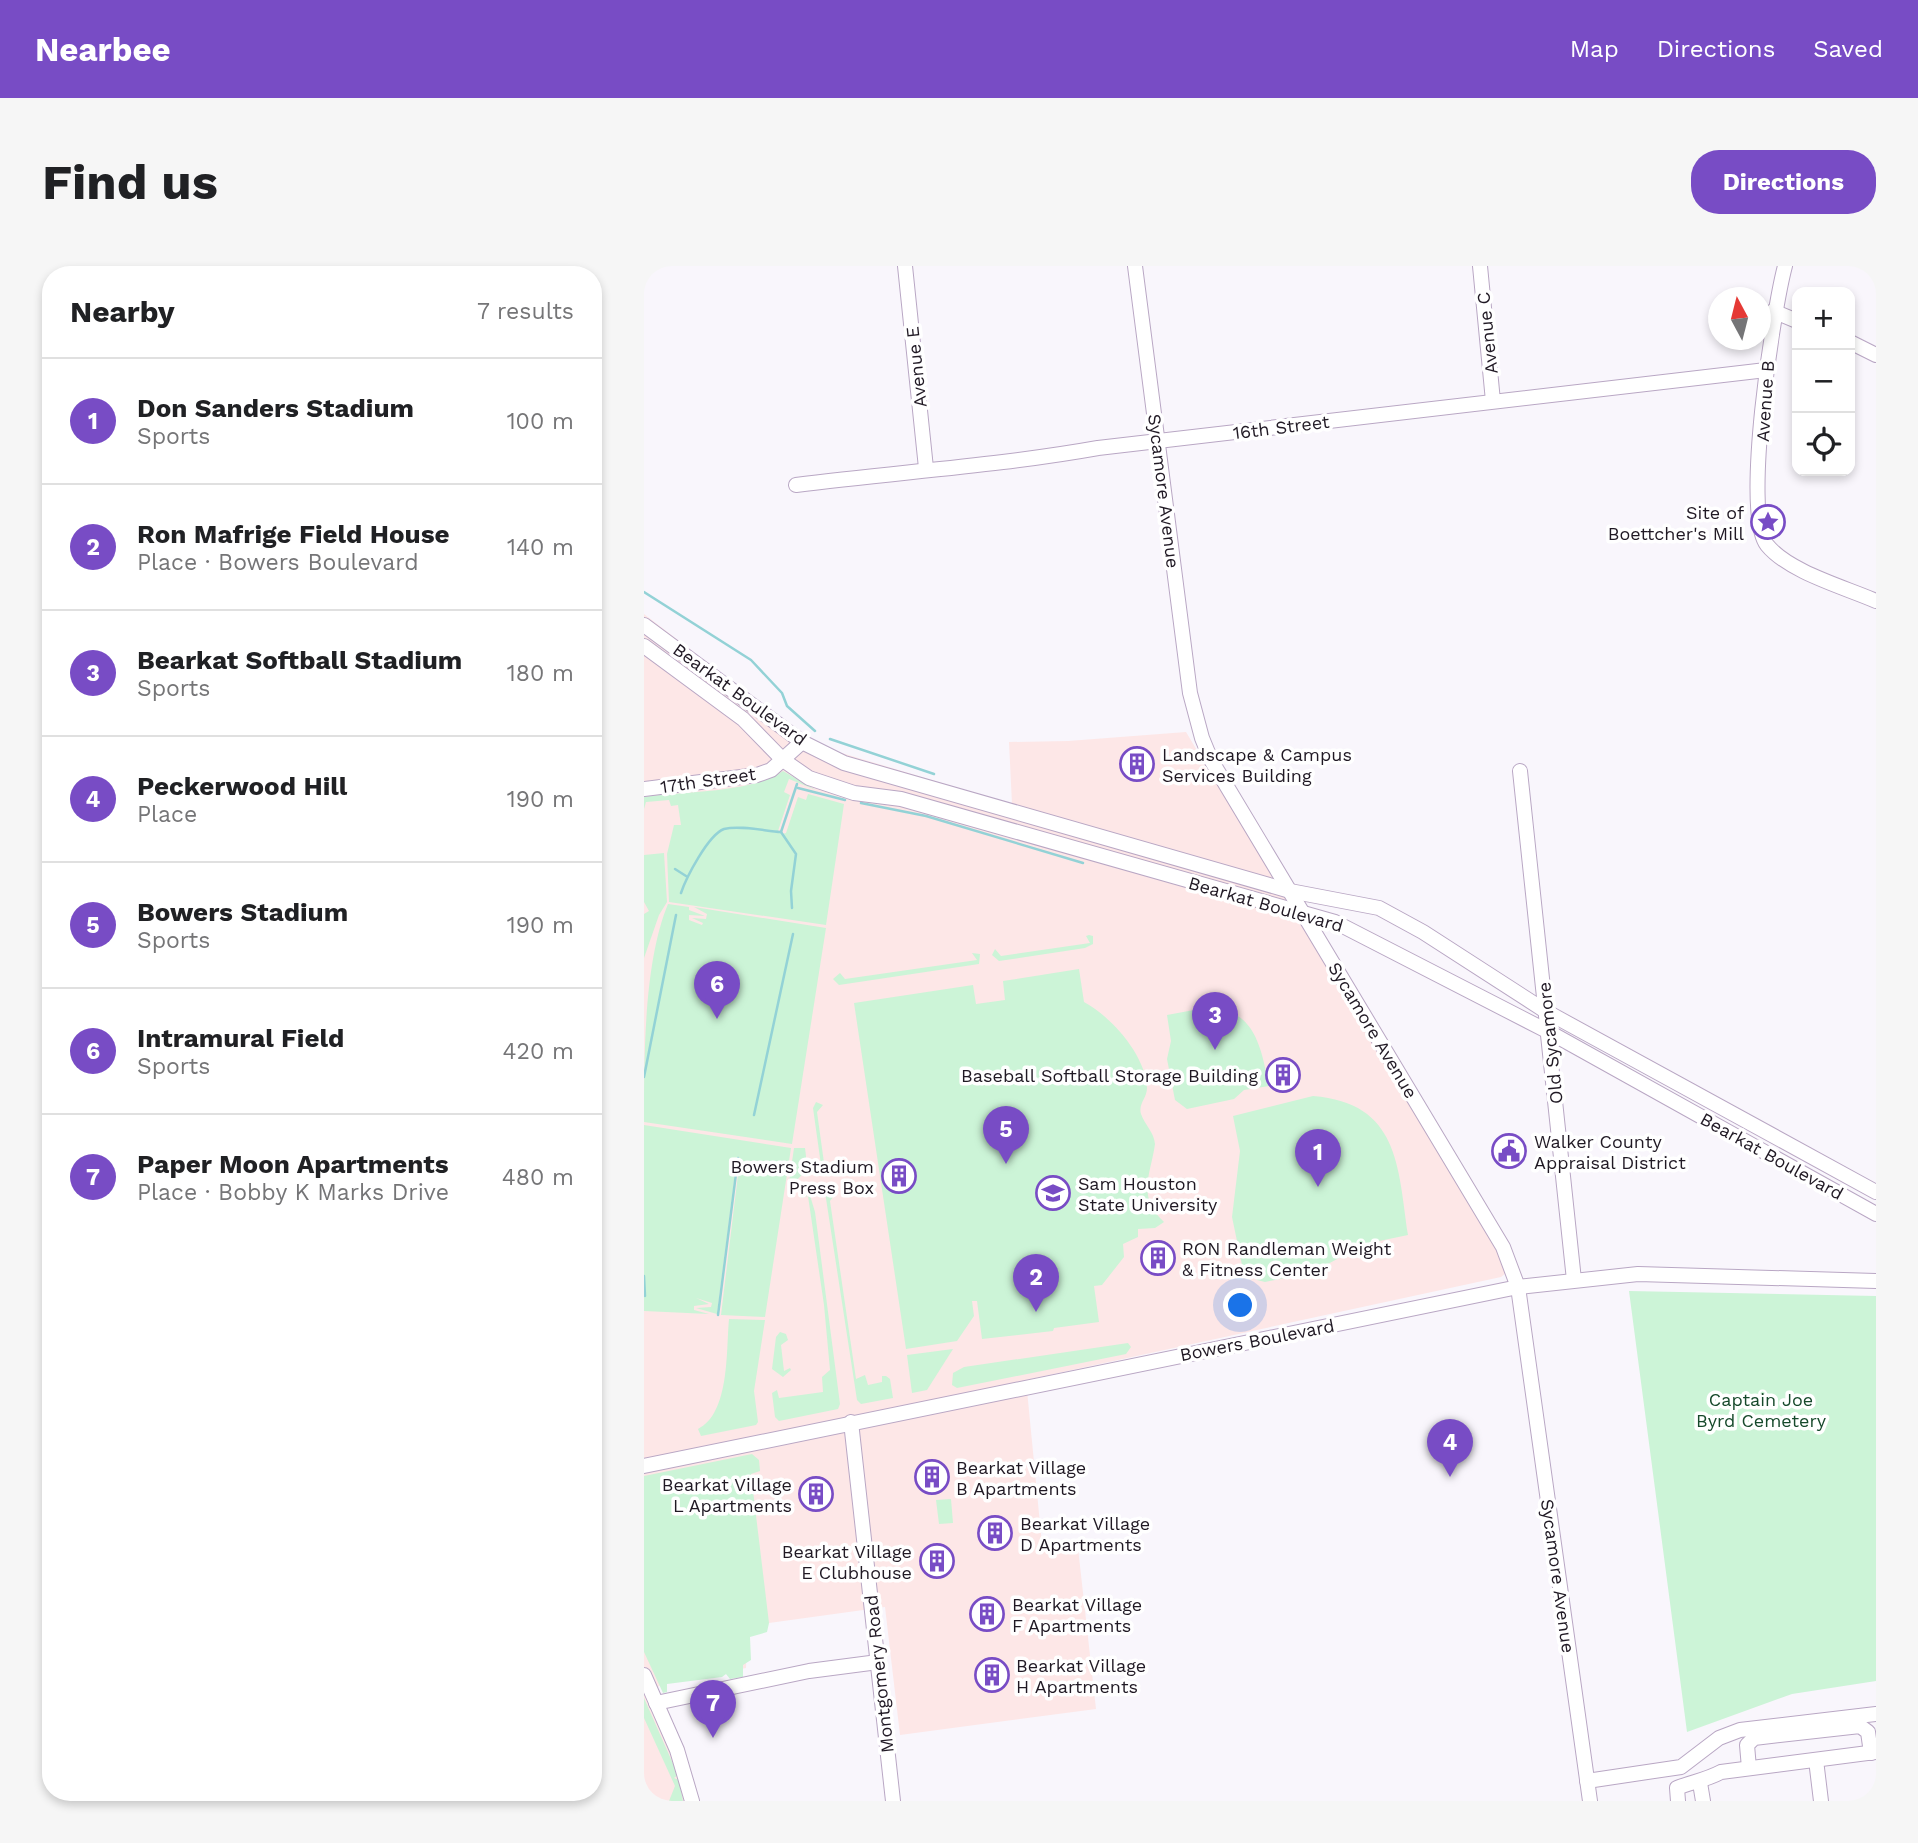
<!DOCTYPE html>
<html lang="en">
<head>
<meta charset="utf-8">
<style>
	body { margin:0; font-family:"Work Sans",sans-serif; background:#f6f6f6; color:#202124 }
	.controls { position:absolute; right:21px; top:21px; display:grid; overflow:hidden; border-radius:14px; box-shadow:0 4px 10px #0003 }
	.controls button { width:63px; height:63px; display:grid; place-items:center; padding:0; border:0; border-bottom:2px solid #e0e0e0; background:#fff; color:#202124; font:35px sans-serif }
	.compass { position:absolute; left:1064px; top:21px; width:63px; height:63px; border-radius:50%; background:#fff; box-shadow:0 4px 10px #0003; rotate:353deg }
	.you { position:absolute; left:597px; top:1040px; width:24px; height:24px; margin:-18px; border:5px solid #fff; border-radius:50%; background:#1a73e8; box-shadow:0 0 0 10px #1a73e833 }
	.badge { display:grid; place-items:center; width:46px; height:46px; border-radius:50%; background:#784cc5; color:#fff; font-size:23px; font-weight:700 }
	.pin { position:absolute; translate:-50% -58px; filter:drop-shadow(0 2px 4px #0008) }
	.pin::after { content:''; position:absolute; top:37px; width:24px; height:21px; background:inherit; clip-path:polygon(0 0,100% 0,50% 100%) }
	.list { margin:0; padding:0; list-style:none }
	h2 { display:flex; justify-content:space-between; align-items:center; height:91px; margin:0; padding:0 28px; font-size:30px }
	h2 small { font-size:23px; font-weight:400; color:#757577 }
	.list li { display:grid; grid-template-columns:46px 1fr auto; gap:21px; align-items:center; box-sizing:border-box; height:126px; padding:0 28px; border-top:2px solid #e0e0e0 }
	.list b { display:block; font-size:26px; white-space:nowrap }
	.list p { margin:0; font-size:23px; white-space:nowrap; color:#757577 }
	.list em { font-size:23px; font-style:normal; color:#757577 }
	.icon { flex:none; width:38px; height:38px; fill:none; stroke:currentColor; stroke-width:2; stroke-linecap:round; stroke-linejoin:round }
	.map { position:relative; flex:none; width:1232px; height:1535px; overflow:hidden; border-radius:28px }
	header { display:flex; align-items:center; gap:42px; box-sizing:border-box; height:98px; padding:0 35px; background:#784cc5; color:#fff }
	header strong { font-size:33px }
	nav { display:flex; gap:38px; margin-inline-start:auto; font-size:24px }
	.intro { display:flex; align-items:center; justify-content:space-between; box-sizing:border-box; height:168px; padding:0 42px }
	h1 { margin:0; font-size:49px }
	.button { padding:18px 32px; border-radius:28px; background:#784cc5; color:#fff; font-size:24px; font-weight:700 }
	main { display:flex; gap:42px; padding:0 42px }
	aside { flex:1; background:#fff; border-radius:28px; box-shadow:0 4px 10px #0003 }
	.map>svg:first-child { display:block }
	.education { fill:#fde7e7 }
	.green { fill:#ccf4d7 }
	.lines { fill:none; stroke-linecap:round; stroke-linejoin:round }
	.stream { stroke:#93d2d6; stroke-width:2.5 }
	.minor-casing { stroke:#b9a7c4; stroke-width:16 }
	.minor { stroke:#fff; stroke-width:14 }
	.labels { text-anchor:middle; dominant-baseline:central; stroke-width:7; stroke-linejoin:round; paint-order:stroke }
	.street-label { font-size:18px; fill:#201924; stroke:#fff }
	.poi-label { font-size:18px; fill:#201924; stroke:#fff; text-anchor:start }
	.park-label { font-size:18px; fill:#16492b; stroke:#fff }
</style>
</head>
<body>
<header>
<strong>Nearbee</strong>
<nav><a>Map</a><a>Directions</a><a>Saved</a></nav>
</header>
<div class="intro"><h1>Find us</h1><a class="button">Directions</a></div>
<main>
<aside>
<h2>Nearby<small>7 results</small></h2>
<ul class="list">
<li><span class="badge">1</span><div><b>Don Sanders Stadium</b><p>Sports</p></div><em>100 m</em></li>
<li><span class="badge">2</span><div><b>Ron Mafrige Field House</b><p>Place · Bowers Boulevard</p></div><em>140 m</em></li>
<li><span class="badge">3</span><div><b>Bearkat Softball Stadium</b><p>Sports</p></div><em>180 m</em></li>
<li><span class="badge">4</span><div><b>Peckerwood Hill</b><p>Place</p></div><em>190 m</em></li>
<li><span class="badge">5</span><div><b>Bowers Stadium</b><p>Sports</p></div><em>190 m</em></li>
<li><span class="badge">6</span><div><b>Intramural Field</b><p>Sports</p></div><em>420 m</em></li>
<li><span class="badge">7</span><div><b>Paper Moon Apartments</b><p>Place · Bobby K Marks Drive</p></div><em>480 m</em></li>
</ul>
</aside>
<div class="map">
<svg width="1232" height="1535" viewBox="0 0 1232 1535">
	<rect width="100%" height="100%" fill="#f9f6fc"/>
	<polygon class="education" points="0,348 150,463 191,485 368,538 365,476 424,475 542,466 862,1000 862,1007 857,1011 382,1114 398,1278 433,1273 452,1443 256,1469 241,1341 125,1357 103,1368 102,1402 18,1418 3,1429 30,1493 40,1535 0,1535"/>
	<g class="green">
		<path d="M139 505 172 524 145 513 140 526 146 529 134 565 138 568 142 567 154 531 162 534 164 528 200 538 182 659 25 636 23 588 30 559H37L34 539 27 540 25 534 2 536 0 543V531C38 525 105 528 139 505Z"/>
		<polygon points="20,587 23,636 15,649 0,692 0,648 5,645 0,636 0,589"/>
		<path d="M24 638 45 641V644L61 650 45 649V654L58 659 59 657 48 652 62 653 63 648 50 641 182 662 148 878 0 856C0 789 0 696 24 638Z"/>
		<polygon points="445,669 449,670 449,678 441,682 355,695 348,689 351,683 357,690 446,677 442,670"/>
		<polygon points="328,687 336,688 335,698 195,719 189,713 196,707 201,713 333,694"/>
		<path d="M435 703 440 736C468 751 502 790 503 822 503 832 494 838 497 848 501 859 510 866 511 878 507 908 492 930 520 956L511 962 494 963V971L479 978 480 991 458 1019 450 1020 455 1056 410 1062 409 1065 338 1073 333 1035H328L330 1050 313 1075 262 1083 210 737 329 719 332 738 361 734 359 715Z"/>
		<path d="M566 741C612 745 617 782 625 820L600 824 590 833 543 843 531 834 523 793 527 775 523 749Z"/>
		<path d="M669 830C755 837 754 900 764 969L721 978 669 1006 621 1016 613 1014 598 999 588 951 596 885 589 850Z"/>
		<polygon points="172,836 179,839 173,846 181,904 188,902 184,910 178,906 169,842"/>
		<polygon points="0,859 147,882 121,1051 77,1049 96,892 93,891 73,1048 52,1042 67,1041 68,1037 52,1032 65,1038 50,1040 50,1044 65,1048 0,1045"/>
		<path d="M150 882H161C165 909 159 906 144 923Z"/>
		<polygon points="186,922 192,927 186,935 212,1113 221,1109 224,1119 238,1116 238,1110 242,1110 246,1113 249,1132 217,1138 213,1134 181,926"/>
		<polygon points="165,926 171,946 196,1138 194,1143 135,1155 131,1151 128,1127 133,1124 135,1132 179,1126 178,1111 186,1104 180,1039 164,930 157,932 160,927"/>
		<polygon points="985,1025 1232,1030 1232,1415 1148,1428 1043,1466"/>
		<path d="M85 1053 121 1054 110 1125 114 1156 112 1159 57 1170 54 1163C86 1147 82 1085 85 1053Z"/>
		<polygon points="136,1066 142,1068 144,1074 137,1079 140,1105 146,1102 147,1104 139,1111 128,1103 132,1071"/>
		<polygon points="484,1077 487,1081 482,1088 313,1122 308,1119 309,1107 320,1101"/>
		<polygon points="309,1083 283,1124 268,1127 263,1089"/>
		<polygon points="108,1188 115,1194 116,1205 107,1208 125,1357 123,1366 106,1371 107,1394 99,1399 99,1411 86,1413 82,1408 78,1411 23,1418 23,1426 19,1427 0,1386 0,1210"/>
		<polygon points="307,1233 309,1257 295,1258 292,1234"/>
		<polygon points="0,1432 34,1509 30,1512 35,1514 39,1535 25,1535 31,1520 0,1452"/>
	</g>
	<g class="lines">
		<g class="stream">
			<polyline points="0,326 107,394 138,427 143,440 171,465"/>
			<polyline points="186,473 290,508"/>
			<polyline points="154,522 201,534"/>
			<polyline points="217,537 282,550 439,597"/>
			<polyline points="137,566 153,518"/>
			<polyline points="31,603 42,610"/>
			<path d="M37 627C42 612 64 569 80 563 96 559 121 565 137 566L152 588 147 625 148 642"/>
			<polyline points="0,811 32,649"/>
			<polyline points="110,849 149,668"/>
			<polyline points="0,1010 1,1030"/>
			<polyline points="74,1049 94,892"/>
		</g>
		<g class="minor-casing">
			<g id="minor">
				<polyline points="261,0 282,202"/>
				<polyline points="491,0 546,427 558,472 567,494 859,981 874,1021 946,1535"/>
				<polyline points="836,0 849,135"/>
				<path d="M1141 0C1129 45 1098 248 1123 279 1145 306 1200 321 1232 335"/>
				<polyline points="1129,45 1153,55"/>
				<polyline points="1206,76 1232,89"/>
				<path d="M152 219C252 206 353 200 454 182L1122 104"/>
				<polyline points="0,359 158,476 200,497 646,625 735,642 779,666 903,746 1232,926"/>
				<polyline points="0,380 99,453 139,494 165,512 210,527 257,533 691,656 905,766 1232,948"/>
				<polyline points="876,505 930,1014"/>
				<polyline points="0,523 113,509 127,504 158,476"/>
				<polyline points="207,1156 249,1535"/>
				<polyline points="0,1200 874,1021 994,1008 1232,1015"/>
				<polyline points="0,1409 33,1484 48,1535"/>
				<polyline points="12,1437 165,1405 234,1396"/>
				<polyline points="1172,1494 1177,1535"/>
				<polyline points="1105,1502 1103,1479 1110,1472 1216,1460 1224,1466 1227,1487"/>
				<polyline points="943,1515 1037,1501 1075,1472 1096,1464 1232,1448"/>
				<polyline points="1056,1517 1059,1535"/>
				<path d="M1034 1535 1033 1522C1048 1516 1062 1514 1077 1506L1232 1486"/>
			</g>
		</g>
		<use href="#minor" class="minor"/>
	</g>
	<defs>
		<g id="sight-ring" transform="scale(1.75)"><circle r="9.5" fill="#fff" stroke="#784cc5" stroke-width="1.5"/><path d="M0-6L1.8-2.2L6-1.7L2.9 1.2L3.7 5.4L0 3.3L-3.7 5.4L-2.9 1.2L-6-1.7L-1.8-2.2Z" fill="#784cc5"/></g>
		<g id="building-ring" transform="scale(1.75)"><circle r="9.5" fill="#fff" stroke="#784cc5" stroke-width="1.5"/><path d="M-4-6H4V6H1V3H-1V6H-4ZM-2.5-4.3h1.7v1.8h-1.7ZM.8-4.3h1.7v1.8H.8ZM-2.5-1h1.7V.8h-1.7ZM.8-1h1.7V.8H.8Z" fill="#784cc5"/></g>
		<g id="civic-ring" transform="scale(1.75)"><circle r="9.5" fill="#fff" stroke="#784cc5" stroke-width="1.5"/><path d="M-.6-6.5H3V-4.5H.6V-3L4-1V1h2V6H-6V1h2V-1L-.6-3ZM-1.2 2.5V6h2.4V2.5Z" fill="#784cc5"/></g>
		<g id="university-ring" transform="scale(1.75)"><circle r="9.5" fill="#fff" stroke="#784cc5" stroke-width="1.5"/><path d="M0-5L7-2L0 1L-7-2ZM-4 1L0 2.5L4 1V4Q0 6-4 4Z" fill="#784cc5"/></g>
	</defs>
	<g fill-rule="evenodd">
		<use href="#sight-ring" x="1124" y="256"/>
		<use href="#building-ring" x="493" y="498"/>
		<use href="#building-ring" x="639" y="809"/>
		<use href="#civic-ring" x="865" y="885"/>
		<use href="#building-ring" x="255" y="910"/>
		<use href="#university-ring" x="409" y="927"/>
		<use href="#building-ring" x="514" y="992"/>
		<use href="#building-ring" x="288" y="1211"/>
		<use href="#building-ring" x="172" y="1228"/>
		<use href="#building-ring" x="351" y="1267"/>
		<use href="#building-ring" x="293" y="1295"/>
		<use href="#building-ring" x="343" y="1348"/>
		<use href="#building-ring" x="348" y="1409"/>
	</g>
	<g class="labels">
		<g class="street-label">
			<text transform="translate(843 67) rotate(-96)">Avenue C</text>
			<text transform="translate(272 101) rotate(-96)">Avenue E</text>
			<text transform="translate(1121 135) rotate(-86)">Avenue B</text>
			<text transform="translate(637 161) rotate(-7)">16th Street</text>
			<text transform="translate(520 225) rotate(83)">Sycamore Avenue</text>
			<text transform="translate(96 428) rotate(36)">Bearkat Boulevard</text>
			<text transform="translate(64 514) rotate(-8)">17th Street</text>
			<text transform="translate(622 638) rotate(16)">Bearkat Boulevard</text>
			<text transform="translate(729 764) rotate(59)">Sycamore Avenue</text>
			<text transform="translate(906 777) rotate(-96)">Old Sycamore</text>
			<text transform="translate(1128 890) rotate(29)">Bearkat Boulevard</text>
			<text transform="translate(613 1074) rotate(-11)">Bowers Boulevard</text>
			<text transform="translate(914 1310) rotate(82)">Sycamore Avenue</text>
			<text transform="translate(235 1408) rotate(-96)">Montgomery Road</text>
		</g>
		<g class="poi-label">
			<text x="1100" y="246" text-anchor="end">Site of<tspan x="1100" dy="21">Boettcher's Mill</tspan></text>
			<text x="518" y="488">Landscape &amp; Campus<tspan x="518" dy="21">Services Building</tspan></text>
			<text x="614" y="809" text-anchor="end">Baseball Softball Storage Building</text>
			<text x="890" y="875">Walker County<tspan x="890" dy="21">Appraisal District</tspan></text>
			<text x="230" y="900" text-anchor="end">Bowers Stadium<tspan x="230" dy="21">Press Box</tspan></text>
			<text x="434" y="917">Sam Houston<tspan x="434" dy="21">State University</tspan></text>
			<text x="538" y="982">RON Randleman Weight<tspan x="538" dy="21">&amp; Fitness Center</tspan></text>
			<text x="312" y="1201">Bearkat Village<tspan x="312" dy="21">B Apartments</tspan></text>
			<text x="148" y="1218" text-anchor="end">Bearkat Village<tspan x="148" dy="21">L Apartments</tspan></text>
			<text x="376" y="1257">Bearkat Village<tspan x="376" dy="21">D Apartments</tspan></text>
			<text x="268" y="1285" text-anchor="end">Bearkat Village<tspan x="268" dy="21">E Clubhouse</tspan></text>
			<text x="368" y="1338">Bearkat Village<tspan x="368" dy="21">F Apartments</tspan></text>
			<text x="372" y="1399">Bearkat Village<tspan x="372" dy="21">H Apartments</tspan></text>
		</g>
		<g class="park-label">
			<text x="1117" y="1133">Captain Joe<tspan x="1117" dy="21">Byrd Cemetery</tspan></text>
		</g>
	</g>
</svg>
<div class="controls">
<button>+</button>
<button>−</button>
<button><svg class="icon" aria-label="locate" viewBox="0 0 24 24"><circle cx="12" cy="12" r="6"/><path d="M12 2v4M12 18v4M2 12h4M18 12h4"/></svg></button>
</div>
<svg class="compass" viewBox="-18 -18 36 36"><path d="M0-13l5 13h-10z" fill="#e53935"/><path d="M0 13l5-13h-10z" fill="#757577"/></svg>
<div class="you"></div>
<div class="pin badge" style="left:674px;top:921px">1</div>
<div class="pin badge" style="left:392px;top:1046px">2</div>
<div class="pin badge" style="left:571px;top:784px">3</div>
<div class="pin badge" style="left:806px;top:1211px">4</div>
<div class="pin badge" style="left:362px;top:898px">5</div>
<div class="pin badge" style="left:73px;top:753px">6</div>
<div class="pin badge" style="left:69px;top:1472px">7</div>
</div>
</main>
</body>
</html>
